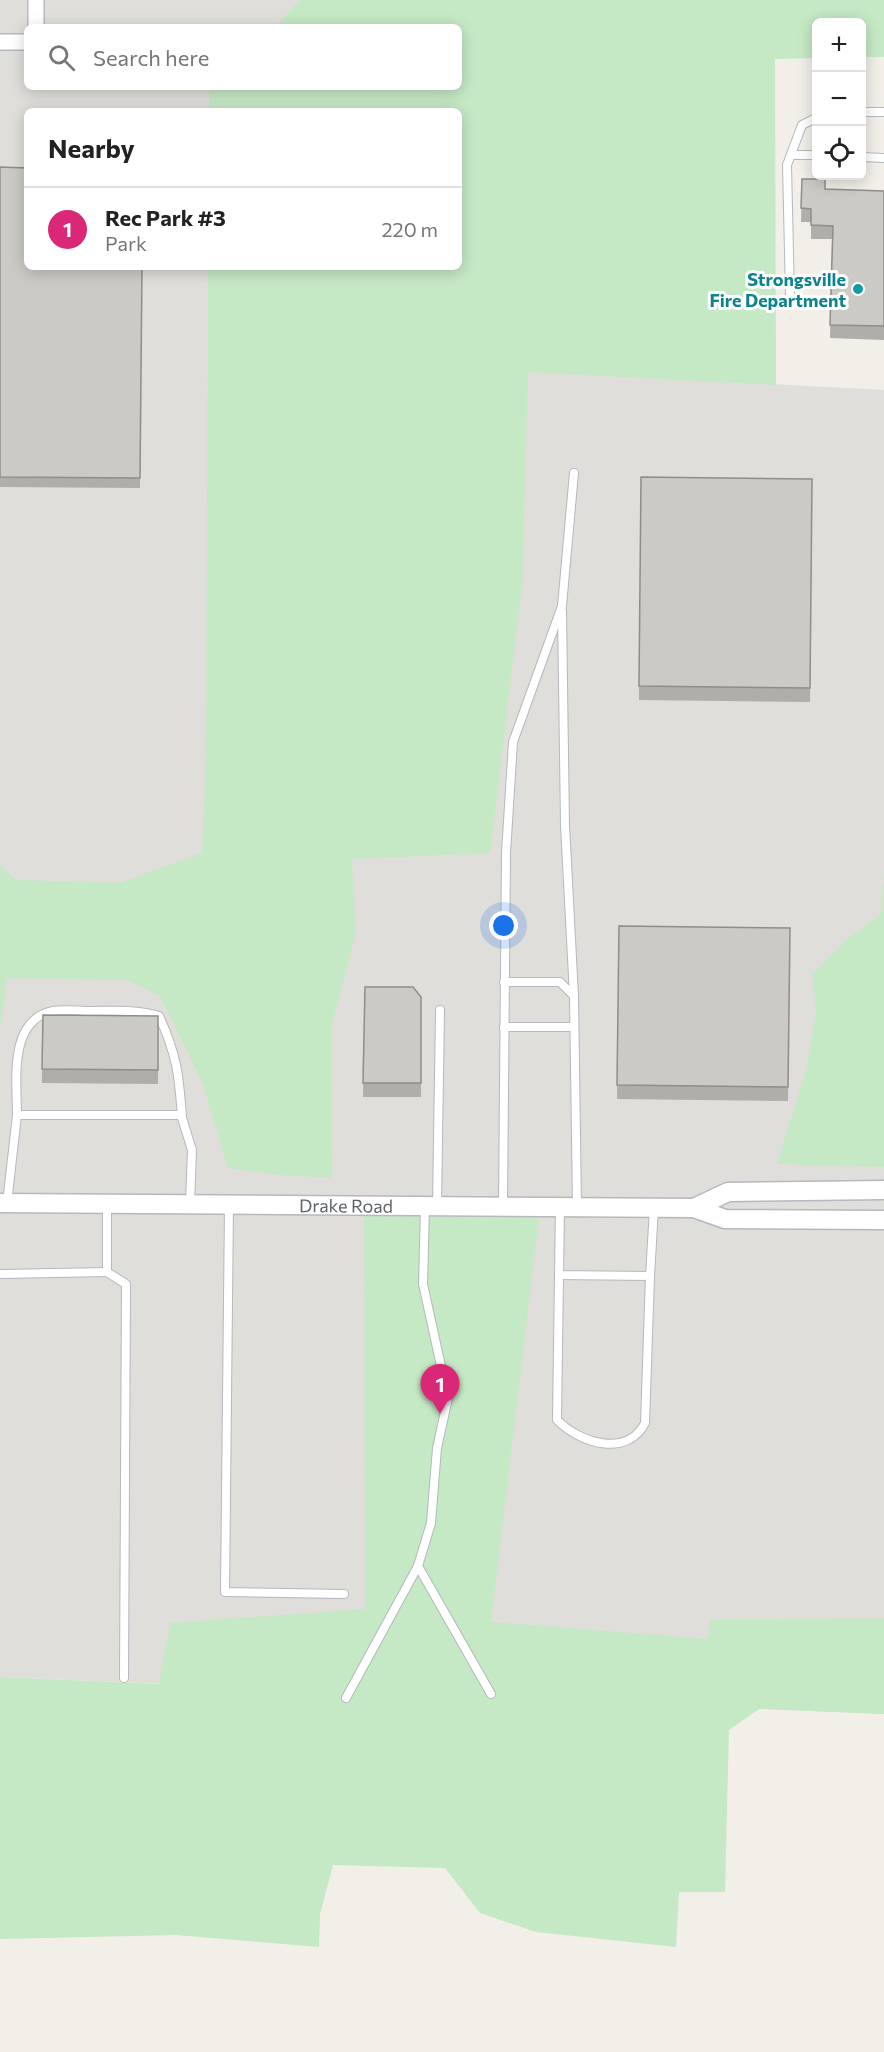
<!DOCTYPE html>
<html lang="en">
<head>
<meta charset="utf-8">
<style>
	body { margin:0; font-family:Commissioner,sans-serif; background:#f2f2f2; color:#222 }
	.controls { position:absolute; right:18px; top:18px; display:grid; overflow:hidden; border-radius:9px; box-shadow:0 3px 15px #0003 }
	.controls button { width:54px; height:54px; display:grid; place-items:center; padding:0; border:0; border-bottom:2px solid #e0e0e0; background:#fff; color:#222; font:30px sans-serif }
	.you { position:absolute; left:504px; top:926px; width:21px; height:21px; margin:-15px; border:4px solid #fff; border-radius:50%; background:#1a73e8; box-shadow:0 0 0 9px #1a73e833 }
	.badge { display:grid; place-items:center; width:39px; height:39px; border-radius:50%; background:#db2777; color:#fff; font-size:20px; font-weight:700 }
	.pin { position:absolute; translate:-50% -50px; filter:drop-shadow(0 2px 3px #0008) }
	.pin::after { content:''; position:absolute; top:32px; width:21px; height:18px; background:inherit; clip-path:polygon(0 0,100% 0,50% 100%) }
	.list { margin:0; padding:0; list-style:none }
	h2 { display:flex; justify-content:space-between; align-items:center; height:78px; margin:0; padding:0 24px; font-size:26px }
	h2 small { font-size:20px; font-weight:400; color:#767676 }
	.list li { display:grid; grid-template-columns:39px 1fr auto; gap:18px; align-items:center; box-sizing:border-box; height:84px; padding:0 24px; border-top:2px solid #e0e0e0 }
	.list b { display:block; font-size:22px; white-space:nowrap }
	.list p { margin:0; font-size:20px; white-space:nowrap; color:#767676 }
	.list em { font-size:20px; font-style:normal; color:#767676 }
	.icon { flex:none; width:33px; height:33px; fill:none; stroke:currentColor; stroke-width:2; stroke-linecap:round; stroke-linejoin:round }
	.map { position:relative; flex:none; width:884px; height:2052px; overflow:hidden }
	.search { position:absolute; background:#fff; box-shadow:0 3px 15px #0003; left:24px; top:24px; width:438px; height:66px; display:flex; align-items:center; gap:15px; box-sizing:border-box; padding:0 21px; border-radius:9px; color:#767676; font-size:22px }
	.panel { position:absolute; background:#fff; box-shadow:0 3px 15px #0003; left:24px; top:108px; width:438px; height:162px; border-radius:9px }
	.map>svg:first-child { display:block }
	.industrial { fill:#e0deda; fill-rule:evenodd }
	.green { fill:#c5e8c5 }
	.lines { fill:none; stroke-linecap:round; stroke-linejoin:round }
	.service-casing { stroke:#b5b8bc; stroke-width:10 }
	.minor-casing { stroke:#b5b8bc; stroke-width:18 }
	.tertiary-casing { stroke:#b5b8bc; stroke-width:21 }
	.service { stroke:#fff; stroke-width:8 }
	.minor { stroke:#fff; stroke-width:15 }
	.tertiary { stroke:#fff; stroke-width:18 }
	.wall { fill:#afaea9 }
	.building { fill:#cccac5; stroke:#8f8d8a; stroke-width:1.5 }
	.culture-dot { fill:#0f9aa8; stroke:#fff; stroke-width:2 }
	.labels { text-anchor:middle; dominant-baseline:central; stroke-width:6; stroke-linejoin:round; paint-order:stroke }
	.culture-label { font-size:18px; font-weight:bold; fill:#0d838f; stroke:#fff; text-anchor:end }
	.street-label { font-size:18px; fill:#5f6368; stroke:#fff }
</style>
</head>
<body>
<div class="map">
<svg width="884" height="2052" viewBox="0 0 884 2052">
	<rect width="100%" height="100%" fill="#f1efe8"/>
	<path class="industrial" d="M0 0H299L275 27H27V87H379L535 91 528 371 884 390V1714L0 1677ZM27 111H459V267H27Z"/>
	<g class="green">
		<polygon points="299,0 884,0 884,57 862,57 862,22 816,22 816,58 775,59 776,385 528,372 522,585 490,853 352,859 356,933 331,1028 332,1178 280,1175 228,1168 203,1084 160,996 128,980 7,978 0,1029 0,865 16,880 119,883 202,853 206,760 208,267 459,267 459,111 209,111 209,87 459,87 459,27 275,27"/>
		<polygon points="884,874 884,1167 777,1164 806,1071 816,1010 812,974 848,938 881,914"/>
		<polygon points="364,1216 539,1218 491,1622 708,1639 710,1620 884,1619 884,1714 759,1709 729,1730 725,1892 679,1892 676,1947 536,1932 480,1913 445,1868 333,1865 320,1914 319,1947 176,1935 0,1939 0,1677 159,1684 170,1623 365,1609"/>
	</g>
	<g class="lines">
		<g class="service-casing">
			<g id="service">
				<polyline points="862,112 884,112"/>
				<polyline points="792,155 816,155"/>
				<polyline points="862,157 884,158"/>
				<polyline points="790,296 787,165 802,125 816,118"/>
				<polyline points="562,611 565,825 574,996"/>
				<polyline points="504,982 560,982 574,996 577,1206"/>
				<polyline points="504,1027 574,1027"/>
				<path d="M17 1115C17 1081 8 1020 53 1011 65 1009 78 1011 90 1011 114 1011 136 1009 159 1016 177 1055 179 1075 182 1117"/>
				<polyline points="7,1203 17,1115 181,1115 192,1150 190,1204"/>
				<polyline points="107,1204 107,1272 126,1284 124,1678"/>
				<polyline points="229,1205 225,1592 344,1594"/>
				<polyline points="437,1205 440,1010"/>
				<polyline points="503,1206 506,853 513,742 562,606 574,473"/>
				<polyline points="560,1208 559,1275 650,1276 654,1208"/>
				<polyline points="2,1274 107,1272"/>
				<path d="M559 1275 557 1420C580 1443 627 1458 645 1423L650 1276"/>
				<polyline points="418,1566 431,1523 437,1448 448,1398 423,1284 425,1207"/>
				<polyline points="346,1698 418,1566 491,1694"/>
			</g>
		</g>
		<g class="minor-casing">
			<g id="minor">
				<polyline points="36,27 36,0"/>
				<polyline points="0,42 27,42"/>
			</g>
		</g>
		<g class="tertiary-casing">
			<g id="tertiary">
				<path id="s1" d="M0 1203 694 1208 725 1219 884 1220"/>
				<polyline points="694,1208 728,1192 884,1190"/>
			</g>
		</g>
		<use href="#service" class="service"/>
		<use href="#minor" class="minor"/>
		<use href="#tertiary" class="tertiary"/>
	</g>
	<g class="wall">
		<polygon points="0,167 142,267 140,488 0,487"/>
		<polygon points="802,179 825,189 884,191 884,340 830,338 832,239 811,239 811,222 801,222"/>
		<polygon points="812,479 810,702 639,700 639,686"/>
		<polygon points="619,926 790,928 788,1101 617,1099"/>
		<polygon points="365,987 421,997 421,1097 363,1097"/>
		<polygon points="158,1016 158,1084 42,1083 42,1069"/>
	</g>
	<g class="building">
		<polygon points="0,167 27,168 27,267 142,267 140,478 0,477"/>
		<polygon points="802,179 825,179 825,189 884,191 884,326 830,325 833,226 811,225 811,209 801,208"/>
		<polygon points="641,477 812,479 810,688 639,686"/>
		<polygon points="619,926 790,928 788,1087 617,1085"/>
		<polygon points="365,987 413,987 421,997 421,1083 363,1083"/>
		<polygon points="43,1015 158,1016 158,1070 42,1069"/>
	</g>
	<circle class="culture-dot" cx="858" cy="289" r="6"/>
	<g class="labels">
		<g class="culture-label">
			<text x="846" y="279">Strongsville<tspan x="846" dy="21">Fire Department</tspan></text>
		</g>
		<g class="street-label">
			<text stroke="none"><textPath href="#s1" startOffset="346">Drake Road</textPath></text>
		</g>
	</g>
</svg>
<div class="controls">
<button>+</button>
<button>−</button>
<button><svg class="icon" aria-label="locate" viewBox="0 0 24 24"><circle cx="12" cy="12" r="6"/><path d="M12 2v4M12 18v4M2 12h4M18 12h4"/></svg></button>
</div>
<div class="you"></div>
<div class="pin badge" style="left:440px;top:1414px">1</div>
<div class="search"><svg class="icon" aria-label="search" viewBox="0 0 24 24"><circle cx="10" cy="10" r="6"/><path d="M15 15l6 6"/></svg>Search here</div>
<section class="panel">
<h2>Nearby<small></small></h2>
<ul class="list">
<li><span class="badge">1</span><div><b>Rec Park #3</b><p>Park</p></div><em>220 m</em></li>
</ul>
</section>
</div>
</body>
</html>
